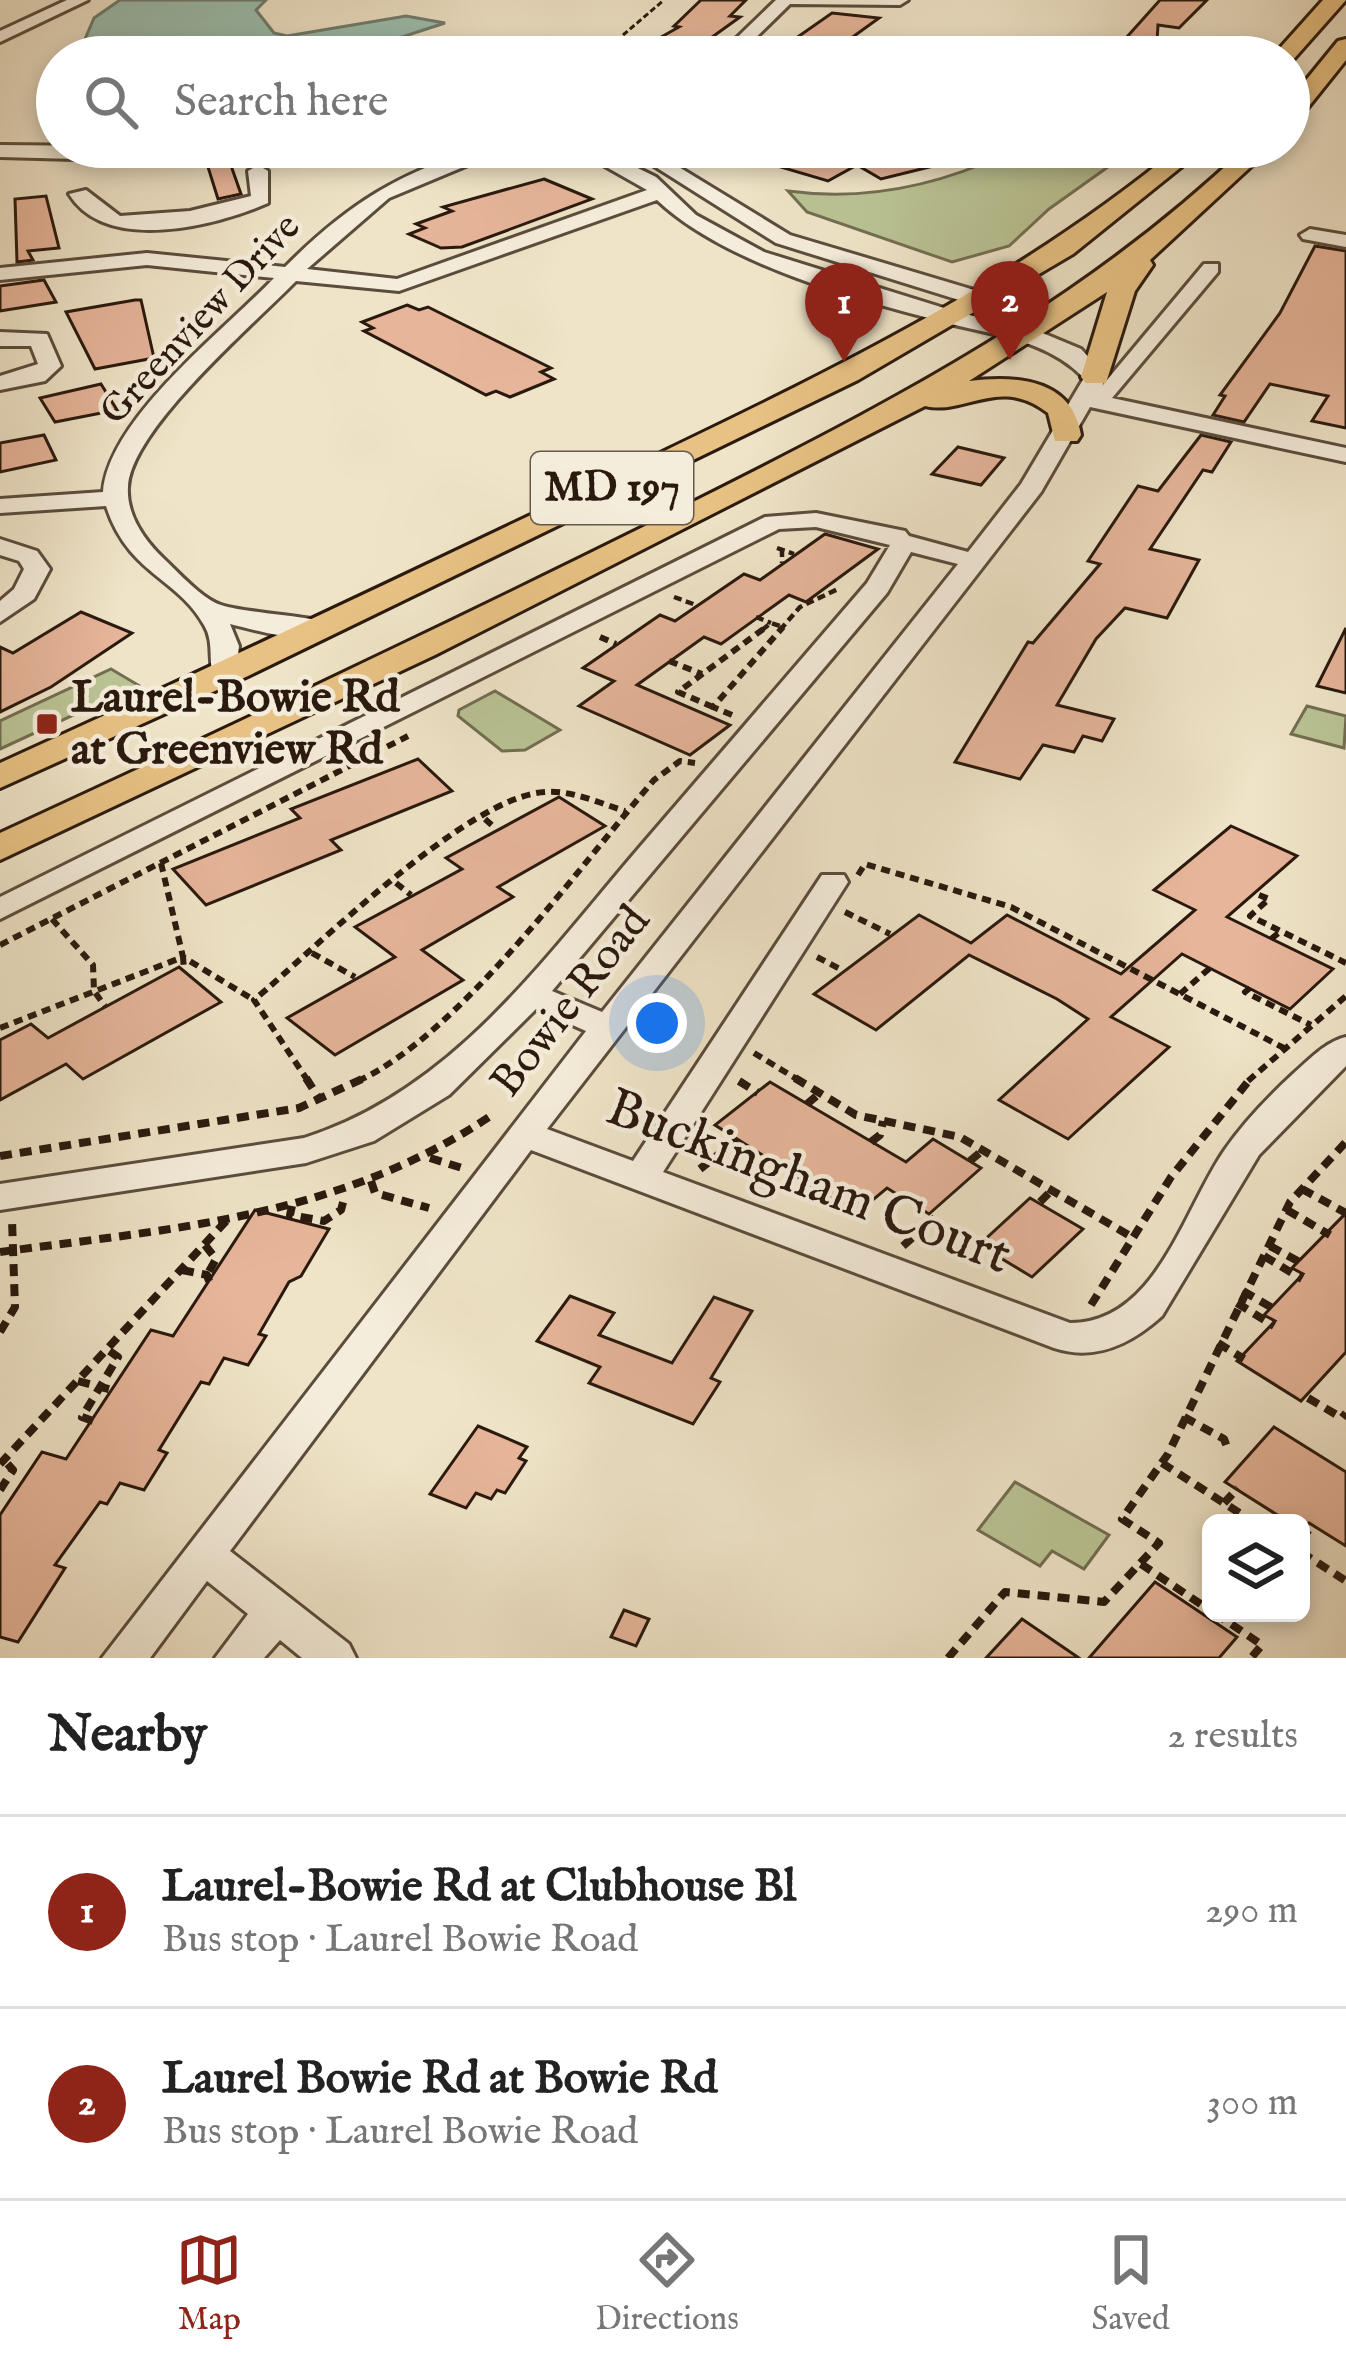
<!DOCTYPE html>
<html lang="en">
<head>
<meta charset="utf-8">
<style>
	body { margin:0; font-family:"IM FELL English",serif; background:#f2f2f2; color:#222 }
	.controls { position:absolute; right:36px; bottom:36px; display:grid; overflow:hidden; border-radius:18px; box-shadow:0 6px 18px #0003 }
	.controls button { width:108px; height:108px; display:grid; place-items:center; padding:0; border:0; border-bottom:3px solid #e0e0e0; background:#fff; color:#222; font:60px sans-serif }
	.you { position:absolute; left:657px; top:1023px; width:42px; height:42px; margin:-30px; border:9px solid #fff; border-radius:50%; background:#1a73e8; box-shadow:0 0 0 18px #1a73e833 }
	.badge { display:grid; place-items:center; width:78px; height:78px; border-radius:50%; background:#8f2418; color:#fff; font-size:39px; font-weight:700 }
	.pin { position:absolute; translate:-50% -99px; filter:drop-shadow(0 3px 6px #0008) }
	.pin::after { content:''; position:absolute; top:63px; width:42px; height:36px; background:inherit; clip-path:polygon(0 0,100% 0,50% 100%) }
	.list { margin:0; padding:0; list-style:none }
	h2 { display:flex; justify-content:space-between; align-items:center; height:156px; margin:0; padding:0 48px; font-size:51px }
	h2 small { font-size:39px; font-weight:400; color:#767676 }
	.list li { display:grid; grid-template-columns:78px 1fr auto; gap:36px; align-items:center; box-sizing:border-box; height:192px; padding:0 48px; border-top:3px solid #e0e0e0 }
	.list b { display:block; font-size:45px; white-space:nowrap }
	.list p { margin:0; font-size:39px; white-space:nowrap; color:#767676 }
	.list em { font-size:39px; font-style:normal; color:#767676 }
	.icon { flex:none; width:66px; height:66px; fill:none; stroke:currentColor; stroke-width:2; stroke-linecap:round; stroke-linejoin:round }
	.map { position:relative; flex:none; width:1346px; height:1658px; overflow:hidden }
	.search { position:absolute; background:#fff; box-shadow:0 6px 18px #0003; left:36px; right:36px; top:36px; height:132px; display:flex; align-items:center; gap:30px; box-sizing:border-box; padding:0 42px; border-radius:66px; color:#767676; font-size:45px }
	.sheet { height:540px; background:#fff }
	nav { display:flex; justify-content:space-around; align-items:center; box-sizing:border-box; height:168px; border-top:3px solid #e0e0e0; background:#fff; font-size:33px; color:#767676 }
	nav a { display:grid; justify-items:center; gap:6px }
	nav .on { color:#8f2418 }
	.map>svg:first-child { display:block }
	.green { fill:#bac495; stroke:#726e52; stroke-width:3 }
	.water { fill:#9bbfaf; stroke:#6e7d6f; stroke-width:3 }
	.building { fill:#e6b59a; stroke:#2a190e; stroke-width:3 }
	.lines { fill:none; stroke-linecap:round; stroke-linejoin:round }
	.minor-casing { stroke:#5b4c3c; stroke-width:6 }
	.major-casing { stroke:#2a190e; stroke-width:6 }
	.path-far3 { stroke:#2a190e; stroke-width:3; stroke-dasharray:6 3; stroke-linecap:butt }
	.path-far2 { stroke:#2a190e; stroke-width:4.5; stroke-dasharray:8 4.5; stroke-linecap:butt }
	.path-far1 { stroke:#2a190e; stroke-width:6; stroke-dasharray:9 6; stroke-linecap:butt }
	.path { stroke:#2a190e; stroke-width:8; stroke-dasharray:12 8; stroke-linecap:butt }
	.minor { fill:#f5eddb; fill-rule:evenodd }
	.major { fill:#e8c284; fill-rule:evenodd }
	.poi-dot { fill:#8f2418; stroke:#f5eddb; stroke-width:4.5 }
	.labels { text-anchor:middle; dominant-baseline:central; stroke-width:9; stroke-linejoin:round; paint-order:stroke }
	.far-street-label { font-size:39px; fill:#2a190e; stroke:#f5eddb }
	.shield { fill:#f5eddb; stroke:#67594c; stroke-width:3 }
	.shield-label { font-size:42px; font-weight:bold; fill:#2a190e }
	.poi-label { font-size:45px; font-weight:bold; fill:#2a190e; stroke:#f5eddb; text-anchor:start }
	.street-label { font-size:45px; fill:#2a190e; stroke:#f5eddb }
	.near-street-label { font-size:54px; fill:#2a190e; stroke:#f5eddb }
</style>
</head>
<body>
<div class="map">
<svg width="1346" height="1658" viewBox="0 0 1346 1658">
	<rect width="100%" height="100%" fill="#efe4c8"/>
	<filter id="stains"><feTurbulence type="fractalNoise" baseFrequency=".00167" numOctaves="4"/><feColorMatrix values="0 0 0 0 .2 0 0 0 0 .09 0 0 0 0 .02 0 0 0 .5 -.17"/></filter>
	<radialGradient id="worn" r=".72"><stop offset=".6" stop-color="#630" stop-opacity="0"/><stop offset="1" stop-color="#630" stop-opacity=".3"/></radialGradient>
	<g class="green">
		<path d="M1008 147H1136L1049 209 1009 246 952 262 807 212 788 191C863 201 937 186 1005 154Z"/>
		<polygon points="111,669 138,685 0,749 0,721"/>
		<polygon points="495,691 560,730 525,750 502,751 458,716 459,710"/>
		<polygon points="1307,706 1346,716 1344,748 1291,734"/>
		<polygon points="1015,1482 1109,1535 1084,1569 1052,1551 1040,1566 978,1530"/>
	</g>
	<polygon class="water" points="120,0 266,0 256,10 274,33 287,36 406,16 445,23 396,39 293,44 264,57 86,57 80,51 94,18"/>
	<g class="building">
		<polygon points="701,0 746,0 730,16 740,17 690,53 647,45 679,27 674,26"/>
		<polygon points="1160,0 1207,0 1179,28 1158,25 1156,57 1109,57"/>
		<polygon points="832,13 879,18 825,57 769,57"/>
		<polygon points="741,147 969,147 970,157 881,179 857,165 828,181 740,155"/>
		<polygon points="229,160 241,194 218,199 208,167"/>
		<polygon points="544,179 592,199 462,247 441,248 409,234 425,228 416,224 452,211 443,207"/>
		<polygon points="46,196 59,248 28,251 33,260 17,262 15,199"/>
		<polygon points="1315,246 1346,251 1346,428 1312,421 1328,396 1270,384 1244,422 1213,415 1225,396 1220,395 1280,313"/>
		<polygon points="44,280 56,302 0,311 0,286"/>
		<polygon points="135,300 141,300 154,358 95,369 66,312"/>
		<polygon points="407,305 419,310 428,307 551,368 541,372 554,379 510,397 496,391 486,395 364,331 373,328 362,322"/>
		<polygon points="101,384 117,410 55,422 40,398"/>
		<polygon points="44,435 56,460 0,472 0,443"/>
		<polygon points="1201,435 1231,442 1212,472 1203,470 1150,549 1199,560 1167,618 1125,608 1096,639 1057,705 1114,719 1102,741 1083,736 1074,752 1043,745 1020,779 955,762 1028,642 1033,643 1100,564 1088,561 1138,486 1158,491"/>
		<polygon points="958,447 1004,458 981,485 932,474"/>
		<polygon points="825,534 878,549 806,602 789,595 721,644 704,637 637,685 730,725 690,755 579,706 614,681 583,668 660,615 675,621 744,574 760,580"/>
		<polygon points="81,612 132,633 51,687 0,712 0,647 13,653"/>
		<polygon points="1346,628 1346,693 1317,686"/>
		<polygon points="418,759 452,791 331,840 341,850 206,905 173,869 300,818 291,809"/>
		<polygon points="559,797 605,826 498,887 513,897 422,950 463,980 335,1055 287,1018 395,957 355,927 462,869 446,858"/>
		<polygon points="1231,826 1297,856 1227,917 1333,969 1290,1009 1182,954 1111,1017 1169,1047 1068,1139 999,1100 1088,1019 1057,999 969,955 876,1030 814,994 919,915 971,943 1007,915 1121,974 1195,910 1154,890"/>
		<polygon points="179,967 221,1002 83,1079 66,1064 0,1100 0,1040 31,1024 48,1038"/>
		<polygon points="770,1082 906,1162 933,1139 981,1168 929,1214 887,1188 856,1214 715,1125"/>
		<polygon points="1030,1198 1083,1229 1032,1277 979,1245"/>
		<polygon points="255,1210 329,1229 301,1276 289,1282 259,1334 266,1336 248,1365 224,1358 209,1384 201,1382 159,1450 167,1453 144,1490 120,1483 107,1504 100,1502 55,1565 65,1568 18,1642 0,1637 0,1515 42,1452 66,1459 151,1330 173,1336"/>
		<polygon points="1346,1213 1346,1352 1301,1401 1237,1361 1275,1321 1264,1315 1303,1274 1292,1268"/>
		<polygon points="570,1296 614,1313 599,1335 672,1363 714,1297 752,1311 711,1378 720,1382 693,1424 589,1383 600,1367 537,1341"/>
		<polygon points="478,1426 527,1447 519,1458 526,1461 505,1493 497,1490 491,1499 476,1493 466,1508 430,1494"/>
		<polygon points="1274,1427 1346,1472 1346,1546 1309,1523 1302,1530 1301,1523 1290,1523 1225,1482"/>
		<polygon points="1155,1582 1237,1637 1219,1658 1089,1658"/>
		<polygon points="624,1610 649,1619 636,1646 611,1637"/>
		<polygon points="1022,1619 1079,1658 986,1658"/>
	</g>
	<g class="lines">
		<g class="minor-casing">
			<g id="minor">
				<polygon points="67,0 88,0 0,42 0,31"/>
				<polygon points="776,0 908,0 900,5 790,4 736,57 717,57"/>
				<polygon points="0,145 214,147 205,153 113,160 0,157"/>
				<path d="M483 147H511L389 198 307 269 397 279 647 190 571 147H595L656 177 696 215 764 252 960 313 1033 329 1081 349 1107 377 1102 386 1204 264H1218V272L1112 398 1346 448V462L1090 407 1041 492 547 1129 633 1161 822 875H844L848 882 663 1172 1070 1323C1156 1323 1183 1211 1224 1151 1243 1123 1268 1097 1293 1074 1309 1060 1325 1042 1346 1037V1066L1259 1155 1162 1316C1132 1343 1096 1362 1054 1348L531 1150 230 1551 349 1644 356 1658H302L280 1640 264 1658H215L248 1614 207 1581 150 1658H102L586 1031 536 1009 449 1095 374 1141 306 1163 0 1210V1184L304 1138C452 1091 542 961 639 848 715 760 791 671 867 583L890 545 816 527 779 529 0 919V897L765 517 816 513 905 531 909 536 968 552 1021 484 1084 378C1048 341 999 336 951 324 859 300 726 265 657 200L399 291 296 281C254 324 131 429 128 487 126 515 145 541 164 559 179 573 202 599 221 605 247 614 326 616 337 627 314 648 259 631 230 624L239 646 235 681H215C207 663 215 643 204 625 177 577 128 574 106 506L0 513V499L103 492C109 418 224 331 274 278L147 265 0 280V268L147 253 285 267C348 204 398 173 483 147ZM911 552 958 564 602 1012 552 991 887 593Z"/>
				<polygon points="624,147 646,147 790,235 991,295 1012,314 993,319 975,305 776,243"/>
				<path d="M258 165 268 171V203C215 226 106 254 69 194L86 190 120 216 190 211 251 196 248 171Z"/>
				<polygon points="1310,229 1346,235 1346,247 1303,239 1300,235"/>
				<polygon points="0,332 47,334 61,366 45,381 0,390 0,376 38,364 31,346 0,346"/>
				<polygon points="0,539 37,551 50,569 34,599 0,622 0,601 14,589 24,569 19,561 0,555"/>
			</g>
		</g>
		<g class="major-casing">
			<g id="major">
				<polygon points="1323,0 1346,0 1291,62 1272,57"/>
				<polygon points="1346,39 1346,60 1297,121 1289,123 1289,101 1338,41"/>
				<path d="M1179 147H1206L1073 254 858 380 248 676 0 788V763C201 672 401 577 600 482 803 384 1004 292 1179 147Z"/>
				<path d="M1246 147H1272L1150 260 1153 265 1135 291 1106 383H1086L1081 377 1107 292 969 381C1017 375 1072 379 1081 435L1077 441H1055L1048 413C999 375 965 416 925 406L435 655 0 860V833C215 734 429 633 641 528 857 420 1070 316 1246 147Z"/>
			</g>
		</g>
		<polyline class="path-far3" points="632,57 620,43 623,35 664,0"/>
		<g class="path-far2">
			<polyline points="777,548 794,554"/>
			<polyline points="782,549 782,563"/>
			<polyline points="674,597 696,605"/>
			<polyline points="756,617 771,623"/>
			<polyline points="762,630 771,623 783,627"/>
			<polyline points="780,630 800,607 838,589"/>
		</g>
		<g class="path-far1">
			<polyline points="600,637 616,644"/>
			<polyline points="669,661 702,674"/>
			<polyline points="713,707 678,692 766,627"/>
			<polyline points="732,715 713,707 783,627"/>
			<polyline points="485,819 496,829"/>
			<polyline points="161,863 183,957 254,1000"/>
			<polyline points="858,875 865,864 1011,907 1284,1048"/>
			<polyline points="396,883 411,895"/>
			<polyline points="1259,895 1269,899 1250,916 1346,963"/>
			<polyline points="845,912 890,934"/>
			<polyline points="52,919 93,965 94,991 105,1006"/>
			<polyline points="1271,939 1281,931"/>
			<polyline points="0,945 408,736"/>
			<polyline points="312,953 355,977"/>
			<polyline points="817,957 842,970"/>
			<polyline points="1250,988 1245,992 1311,1025"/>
			<polyline points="1180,994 1210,968"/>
			<polyline points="0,1028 183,957 184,970"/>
			<polyline points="754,1053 800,1081"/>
			<path d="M308 1081 254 1000C315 949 468 796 545 792 572 790 599 803 625 811"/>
			<path d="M358 1081C459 1035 578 868 654 780L680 761 695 763"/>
			<polyline points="1248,1081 1346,996"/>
		</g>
		<g class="path">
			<polyline points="306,1078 320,1100"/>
			<polyline points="795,1078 856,1115 960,1137 1132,1237"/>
			<polyline points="739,1081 758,1093"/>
			<polyline points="807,1104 820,1093"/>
			<polyline points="871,1142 880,1135 883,1121"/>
			<polyline points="0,1156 299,1108 364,1078"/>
			<polyline points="430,1158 462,1168"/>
			<polyline points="970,1161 983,1150"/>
			<polyline points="700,1169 737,1140"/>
			<polyline points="371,1181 375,1193 429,1208"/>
			<polyline points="1302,1189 1346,1213"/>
			<polyline points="1040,1202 1052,1190"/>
			<polyline points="292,1206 290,1215 324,1221 341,1210 345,1195"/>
			<polyline points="1287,1210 1330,1235"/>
			<polyline points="205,1245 216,1259 207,1275"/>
			<polyline points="903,1246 935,1218"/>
			<polyline points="1270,1246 1303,1264"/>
			<path d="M0 1252C178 1228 342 1217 495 1113"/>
			<polyline points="1264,1256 1302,1279"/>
			<polyline points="182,1270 207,1275 210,1284"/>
			<polyline points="1243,1291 1274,1309"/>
			<polyline points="1237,1303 1274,1326"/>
			<polyline points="1091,1305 1171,1177 1251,1078"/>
			<polyline points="0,1332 15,1307 12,1220"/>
			<polyline points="1218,1343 1244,1359"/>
			<polyline points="78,1381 112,1390"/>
			<polyline points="1308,1398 1342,1418 1346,1413"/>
			<polyline points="1184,1417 1224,1439 1227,1447"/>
			<polyline points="93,1421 82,1417 118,1357 108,1350"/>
			<polyline points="1162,1463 1255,1523"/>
			<polyline points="0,1464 227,1220"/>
			<polyline points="0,1490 13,1470 4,1460"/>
			<polyline points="1224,1503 1238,1488"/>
			<polyline points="1285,1523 1288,1519"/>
			<polyline points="1301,1539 1313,1525"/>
			<polyline points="1301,1552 1346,1581"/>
			<polyline points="1141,1564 1211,1611"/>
			<polyline points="1215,1613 1262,1645 1251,1658"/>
			<polyline points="948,1658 1005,1592 1104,1602 1159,1543 1122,1519 1168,1454 1290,1202 1346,1142"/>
		</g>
		<use href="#minor" class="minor"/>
		<use href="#major" class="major"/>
	</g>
	<rect class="poi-dot" x="35" y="712" width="24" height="24" rx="6"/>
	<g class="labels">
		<g class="far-street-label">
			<text transform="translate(201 320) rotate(-47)">Greenview Drive</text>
		</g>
		<rect class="shield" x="531" y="452" width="162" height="72" rx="9"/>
		<g class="shield-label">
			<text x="612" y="488">MD 197</text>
		</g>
		<g class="poi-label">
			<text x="71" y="698">Laurel-Bowie Rd<tspan x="71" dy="52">at Greenview Rd</tspan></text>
		</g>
		<g class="street-label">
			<text transform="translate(571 1002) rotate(-52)">Bowie Road</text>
		</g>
		<g class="near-street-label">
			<text transform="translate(808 1183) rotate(21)">Buckingham Court</text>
		</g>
	</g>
	<rect width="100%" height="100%" filter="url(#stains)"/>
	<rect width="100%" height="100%" fill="url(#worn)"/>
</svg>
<div class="controls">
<button><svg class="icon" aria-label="layers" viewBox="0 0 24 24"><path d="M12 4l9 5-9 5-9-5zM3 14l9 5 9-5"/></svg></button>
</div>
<div class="you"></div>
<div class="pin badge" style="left:844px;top:362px">1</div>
<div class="pin badge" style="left:1010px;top:360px">2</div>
<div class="search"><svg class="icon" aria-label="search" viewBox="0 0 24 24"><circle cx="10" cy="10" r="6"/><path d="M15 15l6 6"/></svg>Search here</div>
</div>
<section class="sheet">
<h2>Nearby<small>2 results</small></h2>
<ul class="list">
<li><span class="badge">1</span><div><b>Laurel-Bowie Rd at Clubhouse Bl</b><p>Bus stop · Laurel Bowie Road</p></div><em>290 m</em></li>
<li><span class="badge">2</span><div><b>Laurel Bowie Rd at Bowie Rd</b><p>Bus stop · Laurel Bowie Road</p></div><em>300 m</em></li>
</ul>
</section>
<nav>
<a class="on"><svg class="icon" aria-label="map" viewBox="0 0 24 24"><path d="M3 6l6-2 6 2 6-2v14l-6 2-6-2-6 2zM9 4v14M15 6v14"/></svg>Map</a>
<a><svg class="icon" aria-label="directions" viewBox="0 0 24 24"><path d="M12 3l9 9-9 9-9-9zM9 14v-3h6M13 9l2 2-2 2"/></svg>Directions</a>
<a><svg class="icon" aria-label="saved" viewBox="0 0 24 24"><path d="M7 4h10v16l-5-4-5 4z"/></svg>Saved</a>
</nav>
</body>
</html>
